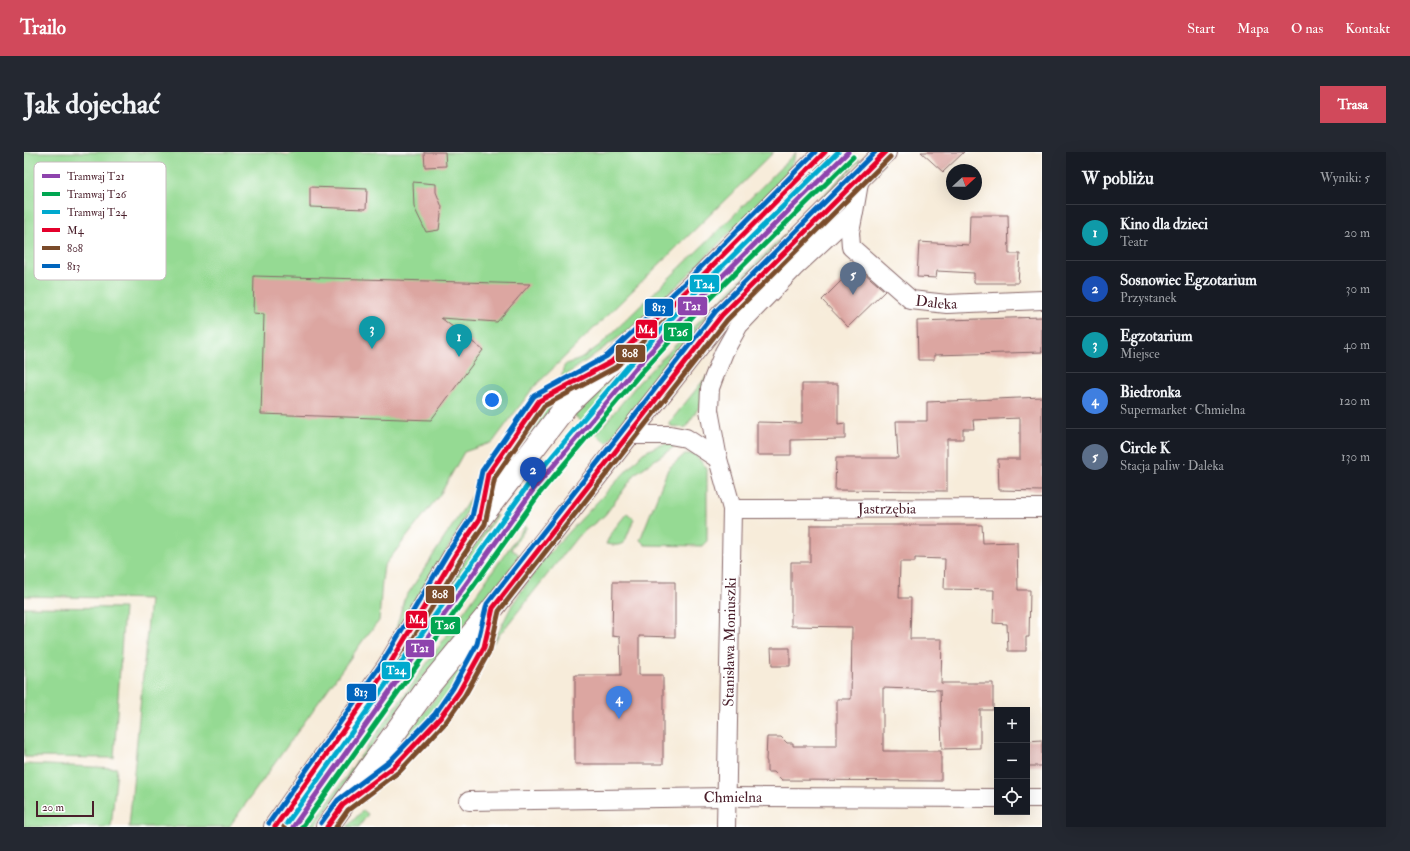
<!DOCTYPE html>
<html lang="pl">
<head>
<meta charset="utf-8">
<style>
	body { margin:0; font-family:"IM FELL Double Pica",serif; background:#242831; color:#f1f3f6 }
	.controls { position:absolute; right:12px; bottom:12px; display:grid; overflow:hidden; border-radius:0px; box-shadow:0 4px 16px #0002 }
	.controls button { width:36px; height:36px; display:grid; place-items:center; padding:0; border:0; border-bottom:1px solid #363941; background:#171b24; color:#f1f3f6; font:20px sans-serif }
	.compass { position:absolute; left:922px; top:12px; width:36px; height:36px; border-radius:50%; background:#171b24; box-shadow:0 4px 16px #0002; rotate:69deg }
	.scale { position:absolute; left:12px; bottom:10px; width:58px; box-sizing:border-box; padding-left:4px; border:2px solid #4a1f2b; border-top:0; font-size:11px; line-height:14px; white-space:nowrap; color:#4a1f2b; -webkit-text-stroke:3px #fff; paint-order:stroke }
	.you { position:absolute; left:468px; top:248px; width:14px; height:14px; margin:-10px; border:3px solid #fff; border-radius:50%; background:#1a73e8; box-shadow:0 0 0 6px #1a73e833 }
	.badge { display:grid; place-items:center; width:26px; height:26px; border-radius:50%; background:#d1495b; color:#fff; font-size:13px; font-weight:700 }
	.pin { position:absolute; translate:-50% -33px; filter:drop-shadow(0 1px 2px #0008) }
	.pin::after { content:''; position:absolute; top:21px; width:14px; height:12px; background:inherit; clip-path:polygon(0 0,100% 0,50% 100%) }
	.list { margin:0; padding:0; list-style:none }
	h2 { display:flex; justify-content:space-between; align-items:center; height:52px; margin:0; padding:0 16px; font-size:17px }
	h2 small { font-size:13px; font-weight:400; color:#9ea1a6 }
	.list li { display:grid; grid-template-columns:26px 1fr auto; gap:12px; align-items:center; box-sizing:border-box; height:56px; padding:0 16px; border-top:1px solid #363941 }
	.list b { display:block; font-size:15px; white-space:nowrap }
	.list p { margin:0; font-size:13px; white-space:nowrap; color:#9ea1a6 }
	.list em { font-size:13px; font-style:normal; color:#9ea1a6 }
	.icon { flex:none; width:22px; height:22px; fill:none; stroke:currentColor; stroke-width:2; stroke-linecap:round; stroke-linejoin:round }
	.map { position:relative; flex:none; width:1018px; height:675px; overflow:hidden; border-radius:0px }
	header { display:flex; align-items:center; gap:24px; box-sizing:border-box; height:56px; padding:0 20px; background:#d1495b; color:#fff }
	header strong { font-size:19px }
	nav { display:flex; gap:22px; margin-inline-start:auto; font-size:14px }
	.intro { display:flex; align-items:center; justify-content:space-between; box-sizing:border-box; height:96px; padding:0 24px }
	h1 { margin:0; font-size:28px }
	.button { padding:10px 18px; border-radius:0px; background:#d1495b; color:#fff; font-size:14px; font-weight:700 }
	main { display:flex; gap:24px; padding:0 24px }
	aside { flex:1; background:#171b24; border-radius:0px; box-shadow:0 4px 16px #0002 }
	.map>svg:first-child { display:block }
	.green { fill:#95da93; stroke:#707c5f }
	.building { fill:#dca6a1 }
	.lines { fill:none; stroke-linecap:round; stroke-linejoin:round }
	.minor-casing { stroke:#876768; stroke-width:20 }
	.secondary-casing { stroke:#876768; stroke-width:24 }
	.minor { stroke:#fff; stroke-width:18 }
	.secondary { stroke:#fff; stroke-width:22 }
	.bus-1-casing { stroke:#fff; stroke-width:8 }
	.bus-2-casing { stroke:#fff; stroke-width:8 }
	.bus-3-casing { stroke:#fff; stroke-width:8 }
	.bus-1 { stroke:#e4002b; stroke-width:5 }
	.bus-2 { stroke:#7a4b2a; stroke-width:5 }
	.bus-3 { stroke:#0065bd; stroke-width:5 }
	.tram-1-casing { stroke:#fff; stroke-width:8 }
	.tram-2-casing { stroke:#fff; stroke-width:8 }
	.tram-3-casing { stroke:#fff; stroke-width:8 }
	.tram-1 { stroke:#8e44ad; stroke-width:5 }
	.tram-2 { stroke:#00a651; stroke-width:5 }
	.tram-3 { stroke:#00a9ce; stroke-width:5 }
	.labels { text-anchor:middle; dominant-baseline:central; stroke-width:3.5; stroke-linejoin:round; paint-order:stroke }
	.street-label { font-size:15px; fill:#4a1f2b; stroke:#fff }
	.key { fill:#fff; stroke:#c9bcbf; stroke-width:1 }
	.key-label { font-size:11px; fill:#4a1f2b }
	.line-badge { stroke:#fff; stroke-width:1.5 }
	.badge-label { font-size:11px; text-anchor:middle; font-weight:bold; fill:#fff }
</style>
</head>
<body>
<header>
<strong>Trailo</strong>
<nav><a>Start</a><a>Mapa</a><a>O nas</a><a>Kontakt</a></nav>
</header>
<div class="intro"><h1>Jak dojechać</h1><a class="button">Trasa</a></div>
<main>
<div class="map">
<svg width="1018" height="675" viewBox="0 0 1018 675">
	<rect width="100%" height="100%" fill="#fff"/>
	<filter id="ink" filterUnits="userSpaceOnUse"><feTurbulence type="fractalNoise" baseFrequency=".025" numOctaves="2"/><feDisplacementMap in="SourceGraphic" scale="8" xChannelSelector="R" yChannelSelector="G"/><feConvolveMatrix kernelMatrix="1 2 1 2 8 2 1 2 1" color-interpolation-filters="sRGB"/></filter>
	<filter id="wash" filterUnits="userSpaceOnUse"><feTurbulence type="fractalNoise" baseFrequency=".012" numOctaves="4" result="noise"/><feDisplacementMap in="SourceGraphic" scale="16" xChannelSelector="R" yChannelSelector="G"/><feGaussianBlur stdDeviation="0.9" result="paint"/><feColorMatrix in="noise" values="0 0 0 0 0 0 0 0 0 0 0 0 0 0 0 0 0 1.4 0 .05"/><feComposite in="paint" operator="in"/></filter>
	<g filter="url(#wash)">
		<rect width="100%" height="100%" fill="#f7ecda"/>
		<g class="green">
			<polygon points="0,0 249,0 263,3 274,0 750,0 509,236 469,290 440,300 417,341 360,414 358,429 355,469 340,487 205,675 105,675 126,447 0,444"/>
			<path d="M772 0 769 10 758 28 657 130 609 175 538 226C538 206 547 213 558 206 564 202 570 197 576 193L703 70Z"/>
			<path d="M816 0H820C732 89 640 175 560 272L551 264 549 262 660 158Z"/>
			<polygon points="836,6 836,8 673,175 583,291 572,282 616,229"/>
			<polygon points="683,224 678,251 661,276 647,274 645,271"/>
			<polygon points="532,246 533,248 473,327 469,326 472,318 517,256"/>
			<polygon points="646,291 654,292 612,321 581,363 554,384 469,491 488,453 519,408 619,301 633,294"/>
			<polygon points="661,302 671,302 683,317 683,389 678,394 621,393 616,388 644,317"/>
			<polygon points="449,342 435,378 375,476 372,477 380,448"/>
			<path d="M603 361 610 367 601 389C596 395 589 393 582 392L587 381Z"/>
			<polygon points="471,363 473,364 457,388 465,394 481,371 483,373 267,675 264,675 370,526 430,424"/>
			<polygon points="501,374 503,375 487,397 497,404 386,541 290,675 286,675"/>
			<polygon points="0,455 100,456 90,606 0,605"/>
			<polygon points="449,498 452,500 442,519 397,579 368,609 365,605"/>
			<polygon points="0,612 93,616 87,675 0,675"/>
			<polygon points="339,658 344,662 335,675 323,675"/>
		</g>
		<g id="blocks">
			<g class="building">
				<polygon points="400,0 421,0 422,14 401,15"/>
				<polygon points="897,0 940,0 919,20"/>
				<polygon points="389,30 412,32 412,40 418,55 415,78 402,80 390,55"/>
				<polygon points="286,35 343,37 342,57 286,55"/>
				<polygon points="946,63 984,63 985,102 996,102 994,131 950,131 950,121 913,119 912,126 893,125 895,90 945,93"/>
				<polygon points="832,114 861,139 824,175 798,148"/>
				<polygon points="230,124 338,127 506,132 473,170 417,166 459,198 407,268 237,262 240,162 229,161"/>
				<polygon points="1018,165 1018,200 910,203 910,208 894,208 893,169"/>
				<polygon points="778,232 814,232 814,272 821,271 821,287 767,288 767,303 733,303 733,270 778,271"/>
				<polygon points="1018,245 1018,339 975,338 974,307 996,307 996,266 949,268 950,277 939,277 939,287 923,287 923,339 811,338 812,306 874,306 872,269 903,269 903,250"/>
				<polygon points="786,373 958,373 959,391 993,390 994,438 1006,438 1005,485 1002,485 1002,499 984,499 983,472 969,471 970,438 920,437 921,407 891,406 891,410 876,410 875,446 887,446 886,487 918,487 917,531 969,531 969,558 956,558 956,596 918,597 916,538 859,536 859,599 917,599 917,629 758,628 750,620 743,620 743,610 742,608 743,585 757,585 763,591 769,591 769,594 813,594 813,547 827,547 828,475 767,474 767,410 786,410"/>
				<polygon points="589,430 651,430 651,485 615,484 615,523 639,523 639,612 551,612 551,523 597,523 596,485 588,484"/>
				<polygon points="747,496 766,496 766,514 748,514"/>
				<polygon points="1018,588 1018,614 1003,614 1003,589"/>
			</g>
		</g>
	</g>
	<g filter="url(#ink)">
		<use href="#blocks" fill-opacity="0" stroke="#876768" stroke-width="1"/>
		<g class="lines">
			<g class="minor-casing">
				<g id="minor">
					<path id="s1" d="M830 60 826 80 827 95 887 148 923 152 1018 148"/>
					<polyline points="603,283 646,283 662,286 694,307"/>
					<path id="s2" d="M708 357 1018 356"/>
					<polyline points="1003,646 1018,646"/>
					<path id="s3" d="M445 649 701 645 973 646"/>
					<path id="s4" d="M702 675 708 357 694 307 685 258 686 236 690 225 700 200 715 173 770 116 830 60 836 25"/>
				</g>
			</g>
			<g class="secondary-casing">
				<g id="secondary">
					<polyline points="251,675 364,515 431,403 455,368 543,253 672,130 801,0"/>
					<polyline points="303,675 404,535 469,456 698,163 861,0"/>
				</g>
			</g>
			<use href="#minor" class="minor"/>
			<use href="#secondary" class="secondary"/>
			<g class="bus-1-casing">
				<g id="bus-1">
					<polyline points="251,675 364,515 431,403 455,368 464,322 515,249 587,210 672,130 801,0"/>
					<polyline points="303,675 319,653 371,614 416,566 435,540 460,495 469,456 698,163 861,0"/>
				</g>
			</g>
			<g class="bus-2-casing">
				<g id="bus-2">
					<polyline points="260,675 370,519 437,407 461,372 471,325 520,254 592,215 677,135 806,5"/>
					<polyline points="312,675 324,658 376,619 422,570 441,543 466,498 475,459 703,168 866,5"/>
				</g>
			</g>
			<g class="bus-3-casing">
				<g id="bus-3">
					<polyline points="245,671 358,511 425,399 448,365 458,319 510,244 583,204 667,125 791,0"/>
					<polyline points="297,671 314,648 366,609 411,562 429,536 453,492 463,452 692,159 851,0"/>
				</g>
			</g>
			<use href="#bus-1" class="bus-1"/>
			<use href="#bus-2" class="bus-2"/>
			<use href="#bus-3" class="bus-3"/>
			<g class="tram-1-casing">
				<polyline id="tram-1" points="269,675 509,338 611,217 672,150 824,0"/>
			</g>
			<g class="tram-2-casing">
				<polyline id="tram-2" points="278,675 515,342 616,222 677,155 829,5"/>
			</g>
			<g class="tram-3-casing">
				<polyline id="tram-3" points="263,671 504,333 606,212 667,145 814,0"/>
			</g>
			<use href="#tram-1" class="tram-1"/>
			<use href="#tram-2" class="tram-2"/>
			<use href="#tram-3" class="tram-3"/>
		</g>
	</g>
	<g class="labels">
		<g class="street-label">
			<text stroke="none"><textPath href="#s1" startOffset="141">Daleka</textPath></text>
			<text stroke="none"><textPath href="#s2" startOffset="155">Jastrzębia</textPath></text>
			<text stroke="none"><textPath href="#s4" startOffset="185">Stanisława Moniuszki</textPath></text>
			<text stroke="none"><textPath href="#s3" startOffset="264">Chmielna</textPath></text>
		</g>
	</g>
	<rect x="10" y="10" width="132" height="118" rx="6" class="key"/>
	<rect x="18" y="22" width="18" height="4" fill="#8e44ad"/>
	<rect x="18" y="40" width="18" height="4" fill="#00a651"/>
	<rect x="18" y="58" width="18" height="4" fill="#00a9ce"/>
	<rect x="18" y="76" width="18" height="4" fill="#e4002b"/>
	<rect x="18" y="94" width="18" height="4" fill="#7a4b2a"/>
	<rect x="18" y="112" width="18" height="4" fill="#0065bd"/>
	<g class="key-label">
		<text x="43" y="28">Tramwaj T21</text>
		<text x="43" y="46">Tramwaj T26</text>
		<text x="43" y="64">Tramwaj T24</text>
		<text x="43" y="82">M4</text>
		<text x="43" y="100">808</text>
		<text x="43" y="118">813</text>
	</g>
	<g class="line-badge">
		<rect x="665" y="122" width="31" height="19" rx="4" fill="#00a9ce"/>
		<rect x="653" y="144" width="31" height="20" rx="4" fill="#8e44ad"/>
		<rect x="620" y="146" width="30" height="19" rx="4" fill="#0065bd"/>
		<rect x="611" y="167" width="23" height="20" rx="4" fill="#e4002b"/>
		<rect x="639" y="170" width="30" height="20" rx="4" fill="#00a651"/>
		<rect x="591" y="192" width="31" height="19" rx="4" fill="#7a4b2a"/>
		<rect x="401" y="433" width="30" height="19" rx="4" fill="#7a4b2a"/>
		<rect x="381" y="458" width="23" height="19" rx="4" fill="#e4002b"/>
		<rect x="406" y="464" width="31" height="19" rx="4" fill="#00a651"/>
		<rect x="381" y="487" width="30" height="19" rx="4" fill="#8e44ad"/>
		<rect x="357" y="509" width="30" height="19" rx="4" fill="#00a9ce"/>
		<rect x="322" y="531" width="31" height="19" rx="4" fill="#0065bd"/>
	</g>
	<g class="badge-label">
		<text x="680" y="136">T24</text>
		<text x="668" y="158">T21</text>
		<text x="635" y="159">813</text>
		<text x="622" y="181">M4</text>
		<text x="654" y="184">T26</text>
		<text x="606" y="205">808</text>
		<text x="416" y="446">808</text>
		<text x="393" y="471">M4</text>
		<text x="421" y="477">T26</text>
		<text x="396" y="500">T21</text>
		<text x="372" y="522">T24</text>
		<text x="337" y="544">813</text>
	</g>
</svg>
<div class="controls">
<button>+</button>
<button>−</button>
<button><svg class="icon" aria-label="locate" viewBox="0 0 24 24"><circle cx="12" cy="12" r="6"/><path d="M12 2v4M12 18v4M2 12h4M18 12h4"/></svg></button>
</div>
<svg class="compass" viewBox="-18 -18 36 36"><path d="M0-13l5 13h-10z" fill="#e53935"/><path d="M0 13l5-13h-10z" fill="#9ea1a6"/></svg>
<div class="scale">20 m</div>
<div class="you"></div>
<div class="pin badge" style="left:435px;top:205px;background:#0f9aa8">1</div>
<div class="pin badge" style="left:509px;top:338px;background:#1a4fb4">2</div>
<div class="pin badge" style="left:348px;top:197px;background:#0f9aa8">3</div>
<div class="pin badge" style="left:595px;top:567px;background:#3f7fe0">4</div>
<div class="pin badge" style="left:829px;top:143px;background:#5c6f8a">5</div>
</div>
<aside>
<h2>W pobliżu<small>Wyniki: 5</small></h2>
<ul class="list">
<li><span class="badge" style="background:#0f9aa8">1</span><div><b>Kino dla dzieci</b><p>Teatr</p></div><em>20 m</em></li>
<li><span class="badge" style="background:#1a4fb4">2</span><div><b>Sosnowiec Egzotarium</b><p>Przystanek</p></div><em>30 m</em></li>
<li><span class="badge" style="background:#0f9aa8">3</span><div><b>Egzotarium</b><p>Miejsce</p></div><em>40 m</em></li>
<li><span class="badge" style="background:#3f7fe0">4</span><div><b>Biedronka</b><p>Supermarket · Chmielna</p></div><em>120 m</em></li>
<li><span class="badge" style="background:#5c6f8a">5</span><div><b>Circle K</b><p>Stacja paliw · Daleka</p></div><em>130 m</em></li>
</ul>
</aside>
</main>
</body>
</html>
